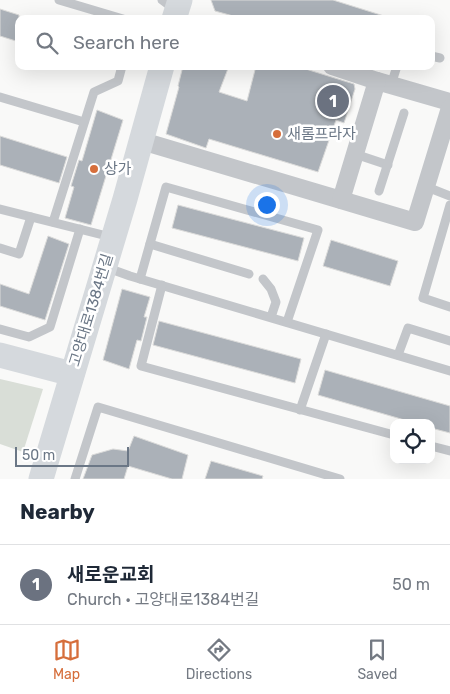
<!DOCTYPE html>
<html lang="en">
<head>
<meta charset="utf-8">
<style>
	body { margin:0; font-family:Rubik,"Noto Sans KR",sans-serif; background:#f2f2f3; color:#1f2937 }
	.controls { position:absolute; right:15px; bottom:15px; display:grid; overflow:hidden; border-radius:10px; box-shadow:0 5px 20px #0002 }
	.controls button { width:45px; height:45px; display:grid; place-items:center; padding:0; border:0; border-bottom:1px solid #e0e1e3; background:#fff; color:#1f2937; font:25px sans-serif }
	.scale { position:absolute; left:15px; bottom:12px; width:114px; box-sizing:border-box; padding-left:5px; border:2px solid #6b7786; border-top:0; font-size:14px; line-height:18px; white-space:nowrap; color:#6b7786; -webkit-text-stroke:4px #fff; paint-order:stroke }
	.you { position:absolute; left:266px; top:204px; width:18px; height:18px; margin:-12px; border:4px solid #fff; border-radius:50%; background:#1a73e8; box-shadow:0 0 0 8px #1a73e833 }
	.badge { display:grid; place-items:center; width:32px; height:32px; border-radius:50%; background:#d66e3b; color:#fff; font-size:16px; font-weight:700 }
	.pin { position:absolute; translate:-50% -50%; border:2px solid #fff; box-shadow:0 1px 5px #0006 }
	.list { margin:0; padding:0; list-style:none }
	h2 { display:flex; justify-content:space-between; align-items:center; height:65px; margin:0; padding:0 20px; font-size:21px }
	h2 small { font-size:16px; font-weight:400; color:#747a83 }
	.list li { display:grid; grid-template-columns:32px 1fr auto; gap:15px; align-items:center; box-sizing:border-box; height:80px; padding:0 20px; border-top:1px solid #e0e1e3 }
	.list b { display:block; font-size:19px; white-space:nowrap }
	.list p { margin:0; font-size:16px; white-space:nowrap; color:#747a83 }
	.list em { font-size:16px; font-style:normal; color:#747a83 }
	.icon { flex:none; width:28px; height:28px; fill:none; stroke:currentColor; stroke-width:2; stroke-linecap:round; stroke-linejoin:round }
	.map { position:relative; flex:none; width:450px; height:479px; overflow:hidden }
	.search { position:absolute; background:#fff; box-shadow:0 5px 20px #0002; left:15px; right:15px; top:15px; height:55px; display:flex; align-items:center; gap:12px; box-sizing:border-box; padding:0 18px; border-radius:10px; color:#747a83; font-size:19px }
	.sheet { height:145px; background:#fff }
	nav { display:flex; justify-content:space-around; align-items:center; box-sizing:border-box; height:70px; border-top:1px solid #e0e1e3; background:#fff; font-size:14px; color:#747a83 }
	nav a { display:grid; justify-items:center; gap:2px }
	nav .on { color:#d66e3b }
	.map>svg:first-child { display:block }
	.green { fill:#d9ded7 }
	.building { fill:#abb1b8; stroke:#dbdbda }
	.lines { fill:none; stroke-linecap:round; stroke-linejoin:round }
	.lane { stroke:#c3c6ca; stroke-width:9 }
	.street { stroke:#c3c6ca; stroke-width:18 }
	.secondary { stroke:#d5d9dd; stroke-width:25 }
	.poi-dot { fill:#d66e3b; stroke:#fff; stroke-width:2 }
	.labels { text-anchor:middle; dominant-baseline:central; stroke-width:5; stroke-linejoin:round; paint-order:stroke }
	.poi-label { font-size:15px; fill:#6b7786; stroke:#fff; text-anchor:start }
	.street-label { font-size:15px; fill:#6b7786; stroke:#fff }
</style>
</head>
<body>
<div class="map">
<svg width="450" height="479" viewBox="0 0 450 479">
	<rect width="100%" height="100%" fill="#f9f9f8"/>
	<polygon class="green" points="0,379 43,389 23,452 0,444"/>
	<g class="building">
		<polygon points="211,0 333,0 384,16 384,19 244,19 215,11"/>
		<polygon points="0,9 19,15 19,42 0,36"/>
		<polygon points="183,66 229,66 219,92 247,101 256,66 296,66 354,84 355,89 344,123 336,120 318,172 209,139 206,148 166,134 179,87 178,86"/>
		<polygon points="97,110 123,120 91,225 65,218 74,187 71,186 79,160 82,161"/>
		<polygon points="0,136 67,157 59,183 0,165"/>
		<polygon points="178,205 304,238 298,261 172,228"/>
		<polygon points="48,236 69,244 45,320 0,306 0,284 29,294"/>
		<polygon points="331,240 398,261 390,286 323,266"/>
		<polygon points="122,289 150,297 144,317 147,317 141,341 137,340 129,369 103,360"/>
		<polygon points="159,321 301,359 295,383 153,345"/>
		<polygon points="325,370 450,406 450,433 431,428 431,423 415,423 318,395"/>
		<polygon points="134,436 188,455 182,479 172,479 128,466 124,479 83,479 92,455 113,449 128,451"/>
		<polygon points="211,461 263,476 262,479 205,479"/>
	</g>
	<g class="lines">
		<g class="lane">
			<polyline points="59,0 123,19"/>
			<polyline points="162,0 174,9"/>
			<polyline points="431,56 440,58"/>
			<polyline points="391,85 397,66"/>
			<polyline points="0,97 84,122"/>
			<polyline points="355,154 388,165"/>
			<polyline points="427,187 450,196"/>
			<polyline points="379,191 404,113"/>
			<polyline points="450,205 423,298 450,307"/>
			<polyline points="0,209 111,237"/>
			<polyline points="53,222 94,92 118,81 122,66"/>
			<polyline points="150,244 249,274"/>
			<polyline points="0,248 19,254 31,217"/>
			<polyline points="105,267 130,276 450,371"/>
			<polyline points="140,279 166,187 318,230 287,322"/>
			<polyline points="263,279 271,289 276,302 271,317"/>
			<polyline points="162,285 141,366 394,435"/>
			<polyline points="0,329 29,337 50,327 80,229"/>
			<polyline points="398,355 408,328 450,341"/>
			<polyline points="300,410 326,334"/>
			<polyline points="431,446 450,451"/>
			<polyline points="75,479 98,407 340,479"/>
		</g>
		<g class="street">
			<polyline points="332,66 377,81 450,102"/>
			<polyline points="142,141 415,222 450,108"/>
			<polyline points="341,200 377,81"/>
		</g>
		<g class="secondary">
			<polyline points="174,19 180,0"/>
			<polyline points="0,355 72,374"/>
			<polyline points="41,479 125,199 162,66"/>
		</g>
	</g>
	<g class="poi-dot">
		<circle cx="277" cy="134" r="5"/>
		<circle cx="94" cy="169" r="5"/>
	</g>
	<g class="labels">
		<g class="poi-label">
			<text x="287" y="134">새롬프라자</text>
			<text x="104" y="169">상가</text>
		</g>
		<g class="street-label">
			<text transform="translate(91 310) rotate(-73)">고양대로1384번길</text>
		</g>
	</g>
</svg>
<div class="controls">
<button><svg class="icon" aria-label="locate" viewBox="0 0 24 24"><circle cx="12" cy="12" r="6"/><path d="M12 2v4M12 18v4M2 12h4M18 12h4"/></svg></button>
</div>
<div class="scale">50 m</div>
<div class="you"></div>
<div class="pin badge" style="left:333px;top:101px;background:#6b7280">1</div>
<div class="search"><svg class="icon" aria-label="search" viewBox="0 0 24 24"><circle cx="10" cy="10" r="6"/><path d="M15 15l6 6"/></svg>Search here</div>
</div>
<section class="sheet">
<h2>Nearby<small></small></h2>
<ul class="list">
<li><span class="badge" style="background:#6b7280">1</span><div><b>새로운교회</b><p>Church · 고양대로1384번길</p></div><em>50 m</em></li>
</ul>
</section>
<nav>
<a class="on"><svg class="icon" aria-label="map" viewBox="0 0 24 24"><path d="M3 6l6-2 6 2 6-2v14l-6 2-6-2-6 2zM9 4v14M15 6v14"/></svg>Map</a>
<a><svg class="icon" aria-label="directions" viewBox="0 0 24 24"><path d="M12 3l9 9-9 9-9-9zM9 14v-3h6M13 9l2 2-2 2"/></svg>Directions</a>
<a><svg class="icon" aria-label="saved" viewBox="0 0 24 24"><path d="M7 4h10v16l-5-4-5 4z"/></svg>Saved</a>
</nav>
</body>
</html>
